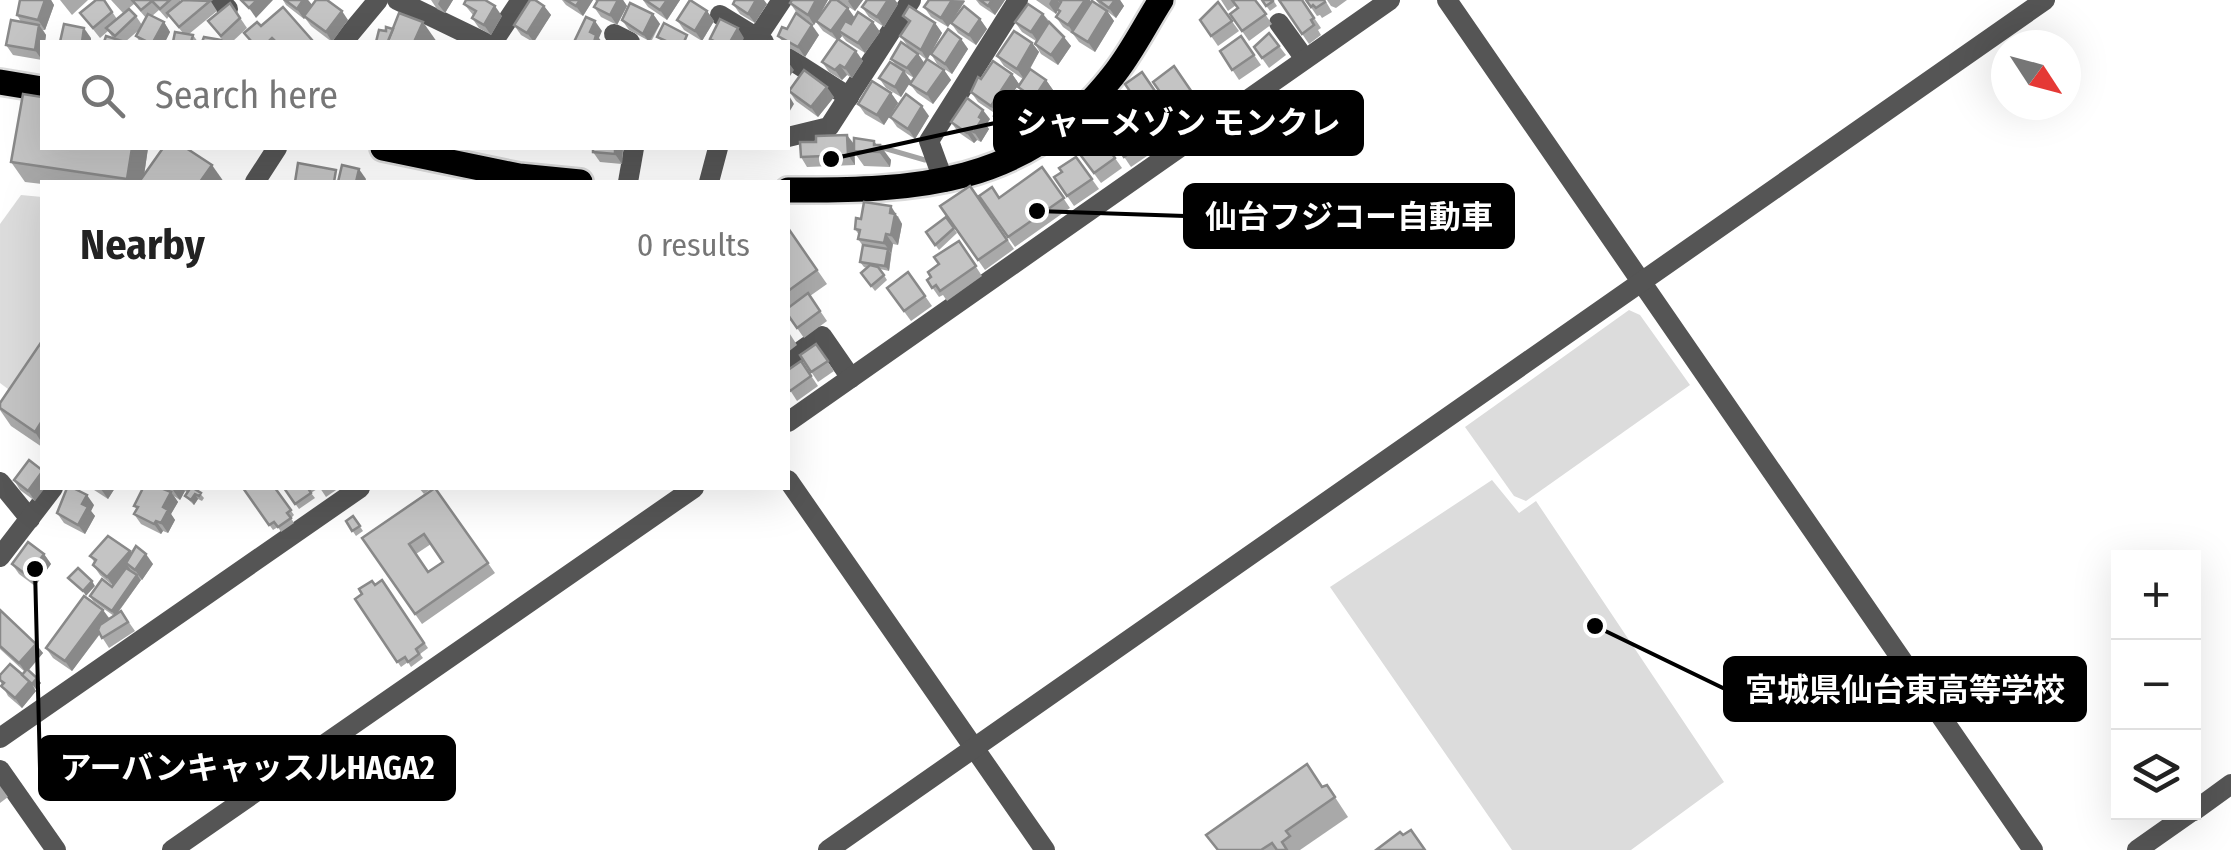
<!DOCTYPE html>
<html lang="en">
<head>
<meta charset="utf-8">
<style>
	body { margin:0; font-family:"Fira Sans Condensed","Noto Sans JP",sans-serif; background:#f2f2f2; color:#222 }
	.controls { position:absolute; right:30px; bottom:30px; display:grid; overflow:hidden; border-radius:0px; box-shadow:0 10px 40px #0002 }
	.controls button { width:90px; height:90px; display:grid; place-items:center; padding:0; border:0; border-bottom:2px solid #e0e0e0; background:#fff; color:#222; font:50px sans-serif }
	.compass { position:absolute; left:1991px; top:30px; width:90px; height:90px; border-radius:50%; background:#fff; box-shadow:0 10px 40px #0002; rotate:126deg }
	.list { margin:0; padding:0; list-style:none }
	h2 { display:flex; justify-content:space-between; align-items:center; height:130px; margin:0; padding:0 40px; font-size:42px }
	h2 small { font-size:32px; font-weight:400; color:#767676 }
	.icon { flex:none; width:55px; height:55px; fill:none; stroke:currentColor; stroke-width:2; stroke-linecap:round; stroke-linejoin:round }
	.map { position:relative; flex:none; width:2231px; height:850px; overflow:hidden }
	.search { position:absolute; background:#fff; box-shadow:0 10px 40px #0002; left:40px; top:40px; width:750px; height:110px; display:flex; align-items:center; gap:25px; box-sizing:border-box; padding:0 35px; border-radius:0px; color:#767676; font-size:38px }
	.panel { position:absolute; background:#fff; box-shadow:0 10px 40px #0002; left:40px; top:180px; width:750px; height:310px; border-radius:0px }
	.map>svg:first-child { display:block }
	.green { fill:#dcdcdc }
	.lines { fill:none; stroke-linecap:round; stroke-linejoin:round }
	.stream { stroke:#a3a3a3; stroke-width:5 }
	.major-casing { stroke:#dbdbdb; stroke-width:30 }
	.minor { stroke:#555; stroke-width:20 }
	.major { stroke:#000; stroke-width:25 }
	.wall { fill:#a9a9a9; fill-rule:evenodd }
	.shaded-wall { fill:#898989 }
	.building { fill:#c4c4c4; stroke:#898989; stroke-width:2.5; fill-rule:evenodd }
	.leader { fill:none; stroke:#000; stroke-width:4 }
	.callout-dot { fill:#000; stroke:#fff; stroke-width:4 }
	.callout { fill:#000; stroke:#000; stroke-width:4 }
	.callout-label { font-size:32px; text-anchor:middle; font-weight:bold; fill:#fff }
</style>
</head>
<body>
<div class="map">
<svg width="2231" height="850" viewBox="0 0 2231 850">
	<rect width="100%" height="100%" fill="#fff"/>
	<g class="green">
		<polygon points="21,195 42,197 42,343 12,392 0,383 0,224"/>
		<polygon points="1629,310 1640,315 1690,385 1526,501 1514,496 1465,427"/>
		<polygon points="1492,480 1519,513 1536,501 1724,782 1631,850 1512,850 1330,587"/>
	</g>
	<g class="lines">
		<polyline class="stream" points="880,147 925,160"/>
		<g class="major-casing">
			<g id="major">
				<polyline points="0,82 42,89"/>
				<polyline points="383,148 519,176 580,182"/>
				<path d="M788 190C915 191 1026 186 1112 77 1131 54 1145 25 1161 0"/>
			</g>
		</g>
		<g class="minor">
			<polyline points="220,0 228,9"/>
			<polyline points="397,0 484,42"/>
			<polyline points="1447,0 2033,850"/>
			<polyline points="720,15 764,42"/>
			<polyline points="1279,23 1305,59"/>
			<polyline points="614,34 630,42"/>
			<polyline points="343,42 378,0"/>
			<polyline points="493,42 521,0"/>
			<polyline points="754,42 782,0"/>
			<polyline points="788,58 849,97"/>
			<polyline points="788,137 829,127 911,0"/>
			<polyline points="255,182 277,148"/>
			<polyline points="628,182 634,148"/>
			<polyline points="709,182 718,148"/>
			<polyline points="944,182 929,141 1018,0"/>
			<polyline points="788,360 822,336 851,378"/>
			<polyline points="788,422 1390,0"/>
			<polyline points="788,480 1045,850"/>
			<polyline points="0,482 30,519"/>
			<polyline points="0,557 53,488"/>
			<polyline points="0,738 360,488"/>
			<polyline points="0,770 56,850"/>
			<polyline points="2194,811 2231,784"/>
			<polyline points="172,850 694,488"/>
			<polyline points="828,850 2045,0"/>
			<polyline points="2137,850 2191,812"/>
		</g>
		<use href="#major" class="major"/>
	</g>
	<g class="wall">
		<polygon points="20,0 51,0 54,5 45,30 43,30 46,35 42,60 13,55 6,45 21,22 17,15"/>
		<polygon points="60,0 88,0 72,15"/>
		<polygon points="104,0 117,19 136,16 142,25 146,18 134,4 123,13 111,0 180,0 181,2 210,0 217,11 189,34 193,35 198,42 173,42 183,33 169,16 167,19 159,10 152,16 164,22 170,32 165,42 140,42 136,36 140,29 125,42 104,42 113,38 108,31 100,38 80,13"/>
		<polygon points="283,0 308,0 312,5 348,20 332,42 311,26 305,18 304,19 286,5"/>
		<polygon points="431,0 453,0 445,13 437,9"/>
		<polygon points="562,0 593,0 583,16 566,5"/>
		<polygon points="595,0 623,0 627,6 617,25 601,17 594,7 597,2"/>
		<polygon points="643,0 680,0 667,20 648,7"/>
		<polygon points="792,0 828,0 818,18 855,18 873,22 880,32 865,53 846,41 842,36 839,40 863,61 852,78 847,75 842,80 829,72 822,62 837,40 823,31 816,22 814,25 797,13 790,3"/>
		<polygon points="838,0 863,0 855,11"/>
		<polygon points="867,0 895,0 898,4 884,27 869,17 862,7"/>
		<polygon points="929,0 964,0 965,1 948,27 931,17 924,7"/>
		<polygon points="976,0 1005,0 995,15 980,5"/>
		<polygon points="1036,0 1090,0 1091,3 1102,8 1096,0 1120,0 1124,6 1116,18 1108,12 1114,21 1095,52 1079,42 1073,34 1063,27 1056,17 1059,12 1058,10 1056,14"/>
		<polygon points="1221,0 1255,0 1272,24 1249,41 1230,14 1238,8 1236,5 1228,11"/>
		<polygon points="1262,0 1273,0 1277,6 1270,11"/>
		<polygon points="1279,0 1302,0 1321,28 1318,30 1321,35 1309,44"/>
		<polygon points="1306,0 1325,0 1332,12 1322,18 1320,15 1317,16"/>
		<polygon points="1327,0 1347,0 1336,8 1331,6"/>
		<polygon points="1218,2 1239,31 1218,46 1200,20"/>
		<polygon points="230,3 247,28 232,42 224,42 208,21"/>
		<polygon points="464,4 502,16 491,35 479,28 472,18 473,15"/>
		<polygon points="733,4 767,4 755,23 740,14"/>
		<polygon points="544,6 551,15 533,42 521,35 514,25"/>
		<polygon points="707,11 714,21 702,41 684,30 677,20"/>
		<polygon points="653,14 660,24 651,42 629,30 622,20"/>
		<polygon points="1043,14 1071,46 1058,65 1041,54 1035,44 1036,41 1022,32 1015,22"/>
		<polygon points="903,16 935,23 942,33 927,60 907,45 900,36 909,23"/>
		<polygon points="980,19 987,29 976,45 958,33 951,23"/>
		<polygon points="787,29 819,35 805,57 788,47 788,42 783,42 778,36"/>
		<polygon points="1269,33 1286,55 1269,68 1254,47"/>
		<polygon points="1241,36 1261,65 1239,80 1220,51"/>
		<polygon points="961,39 968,49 952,74 937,64 931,54"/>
		<polygon points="1032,43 1039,52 1030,69 1046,80 1053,90 1041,107 1035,103 1037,107 1028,121 1022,118 1025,121 1020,128 1017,126 1012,133 1001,126 994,116 996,114 978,102 971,92 981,79 1012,74 1019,84 1006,103 1008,105 1024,95 1018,87 1023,79 1004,66 997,56"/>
		<polygon points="918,54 924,63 944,70 951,80 933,104 917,93 910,84 914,78 904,72 911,81 901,97 886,88 879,78 897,67 891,59"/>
		<polygon points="1174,66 1202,106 1180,121 1153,82"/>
		<polygon points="1142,72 1161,99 1152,105 1156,110 1164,105 1182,130 1167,140 1146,110 1144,111 1125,84"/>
		<polygon points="789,91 834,97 818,117 796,101"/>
		<polygon points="891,93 898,103 884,125 865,114 858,104"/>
		<polygon points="929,116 915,139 897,127 890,117"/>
		<polygon points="990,119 986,125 989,129 981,142 977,140 974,143 958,132 951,122"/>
		<polygon points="1131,134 1147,156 1131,167 1116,145"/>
		<polygon points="1103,141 1122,168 1101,183 1079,153"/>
		<polygon points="854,144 877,145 891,160 890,167 864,166 854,152 855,165 807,167 801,157"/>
		<polygon points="42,148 148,148 144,176 224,182 42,182 42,184 25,182 11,162"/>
		<polygon points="593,148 623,148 622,164 600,162 593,152"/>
		<polygon points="1076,157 1099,189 1074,206 1054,177 1062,172"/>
		<polygon points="1042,167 1070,208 1015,247 979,196 999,198"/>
		<polygon points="970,186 1014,249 985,270 940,206"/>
		<polygon points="898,216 902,224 898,245 893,244 889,271 880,269 887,280 875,291 861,273 867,268 864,267 860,262 863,246 858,239 859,235 855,229 861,219"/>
		<polygon points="946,217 957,233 939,250 926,232"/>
		<polygon points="788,228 827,284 810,296 827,321 804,338 788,315"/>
		<polygon points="959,241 982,276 947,301 943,295 939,297 927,280 931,277 939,264"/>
		<polygon points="908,272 932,306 911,321 887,288"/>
		<polygon points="788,331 797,345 788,352"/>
		<polygon points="42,341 42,447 11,426 0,410 0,403"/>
		<polygon points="816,344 834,371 818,382 800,355"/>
		<polygon points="801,361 818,386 797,401 788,387"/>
		<polygon points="42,470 35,501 20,490 14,480"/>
		<polygon points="91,488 115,488 108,499"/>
		<polygon points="143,488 197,488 196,489 204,498 202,501 198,499 194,505 185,496 188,493 185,491 180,500 174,496 178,502 171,514 175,520 168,533 163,531 161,534 141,524 134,514 137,509 134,506"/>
		<polygon points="243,488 275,488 294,515 291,518 294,523 281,532 278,527 273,530"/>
		<polygon points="284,488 317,488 317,489 311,493 315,498 299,509"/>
		<polygon points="320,488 339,488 326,497"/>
		<polygon points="419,488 432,488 424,494"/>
		<path d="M435 488 495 573 422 624 362 538ZM431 544 443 562 428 572 416 554Z"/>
		<polygon points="94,505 91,511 95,516 85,534 64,523 57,513"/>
		<polygon points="353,516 363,531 356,536 346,521"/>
		<polygon points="130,551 132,554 153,564 142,580 138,577 141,580 117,614 121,611 135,631 109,648 100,634 72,671 53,658 46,648 103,610 110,619 114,616 93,601 90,596 113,586 100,575 93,565 95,563 90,556"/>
		<polygon points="44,554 51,564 35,586 19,574 12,564"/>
		<polygon points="382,580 428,648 420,654 423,658 411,667 408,662 401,667 355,599"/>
		<polygon points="0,610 43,653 29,670 41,683 36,689 33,686 36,691 22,708 8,696 0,681 0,675 22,675 25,672 0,649"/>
		<polygon points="1327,785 1348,817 1300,850 1217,850"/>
		<polygon points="0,786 8,797 0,803"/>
	</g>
	<g class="shaded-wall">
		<polygon points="45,0 51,0 54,5 45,30 38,20"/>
		<polygon points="257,0 273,0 256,18 249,8"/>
		<polygon points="303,0 308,0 313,6 304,19 297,9"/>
		<polygon points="440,0 453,0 445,13 438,4"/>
		<polygon points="580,0 593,0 583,16 576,6"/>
		<polygon points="618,0 623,0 627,6 617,25 610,15"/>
		<polygon points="667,0 680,0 667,20 660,10"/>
		<polygon points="756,0 764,0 767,4 755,23 748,14"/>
		<polygon points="816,0 828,0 814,25 808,15"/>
		<polygon points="849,0 863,0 855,11 848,1"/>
		<polygon points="888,0 895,0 898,4 884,27 877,17"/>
		<polygon points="952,0 965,1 948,27 941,18"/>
		<polygon points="992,0 1005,0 995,15 988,6"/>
		<polygon points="1051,0 1064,0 1058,1 1061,5 1056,14 1049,4"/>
		<polygon points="1085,0 1090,0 1094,7 1075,35 1068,25"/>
		<polygon points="1115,0 1120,0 1124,6 1116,18 1109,8"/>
		<polygon points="495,6 502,16 491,35 484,25"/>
		<polygon points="544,6 551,15 534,42 527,33"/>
		<polygon points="848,8 855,18 843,34 839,31 842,36 838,41 831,31"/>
		<polygon points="342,11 348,20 332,42 326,32"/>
		<polygon points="707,11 714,21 702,41 695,31"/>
		<polygon points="1107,11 1114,21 1095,52 1088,42"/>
		<polygon points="653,14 660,24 649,42 643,34"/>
		<polygon points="1043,14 1050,24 1038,42 1031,32"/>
		<polygon points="980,19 987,29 976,45 969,35"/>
		<polygon points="595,21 602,31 599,38 602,42 594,42 590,32"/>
		<polygon points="164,22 170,32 165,42 153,42"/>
		<polygon points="423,22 437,42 414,42"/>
		<polygon points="873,22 880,32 865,53 858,43"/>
		<polygon points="935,23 942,33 927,60 921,50"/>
		<polygon points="39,25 46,35 45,42 42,42 42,60 35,50"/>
		<polygon points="812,25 819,35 805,57 798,47"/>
		<polygon points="84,28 91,38 91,42 82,42"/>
		<polygon points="738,28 744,38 742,42 730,42"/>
		<polygon points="1064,37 1071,46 1058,65 1051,55"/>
		<polygon points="961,39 968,49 952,74 945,64"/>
		<polygon points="1032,43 1039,52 1024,79 1017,69"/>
		<polygon points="856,51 863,61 852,78 845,68"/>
		<polygon points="918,54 925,64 914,78 907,68"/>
		<polygon points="788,62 794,70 788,79"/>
		<polygon points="840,65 847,75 842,80 835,70"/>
		<polygon points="944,70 951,80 933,104 927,94"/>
		<polygon points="904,71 911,81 901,97 895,87"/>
		<polygon points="1012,74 1019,84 998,115 991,106"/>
		<polygon points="1046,80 1053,90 1041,107 1034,98"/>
		<polygon points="827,87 834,97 818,117 811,107"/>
		<polygon points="891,93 898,103 884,125 877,115"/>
		<polygon points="788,94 794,104 788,114"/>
		<polygon points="1034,102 1037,107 1028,121 1024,116"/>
		<polygon points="922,106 929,116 915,139 908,129"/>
		<polygon points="983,110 990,119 986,125 989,129 981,142 974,132 979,117"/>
		<polygon points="1018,111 1025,121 1020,128 1013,118"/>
		<polygon points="1010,116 1017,126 1012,133 1006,124"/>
		<polygon points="970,130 977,140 974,143 967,133"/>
		<polygon points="847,135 854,144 855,165 848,155"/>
		<polygon points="874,141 880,150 880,145 891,160 890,167 874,145"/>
		<polygon points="132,148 148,148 143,182 130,182 127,179"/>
		<polygon points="615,148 623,148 622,164 615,154"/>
		<polygon points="212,165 224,182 200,182"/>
		<polygon points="359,169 366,179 365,182 356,182"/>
		<polygon points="891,206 902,224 898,245 891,235"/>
		<polygon points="886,234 893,244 891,253 884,243"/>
		<polygon points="888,249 891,254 889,271 885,266"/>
		<polygon points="42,421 42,443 35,432"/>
		<polygon points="42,472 42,488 45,488 35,501 28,491"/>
		<polygon points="102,488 115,488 108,499 101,489"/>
		<polygon points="174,488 182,488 185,491 180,500 173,490"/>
		<polygon points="171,492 178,502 171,514 175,520 168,533 161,523 163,507"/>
		<polygon points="195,494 198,499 194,505 191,500"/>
		<polygon points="87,495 94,505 91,511 95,516 85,534 78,525 82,504"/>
		<polygon points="156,521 163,531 161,534 154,524"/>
		<polygon points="130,551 136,561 126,563 130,569 114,587 107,577"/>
		<polygon points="44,554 51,564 35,586 28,576"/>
		<polygon points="146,554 153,564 142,580 135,570"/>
		<polygon points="137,575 141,580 115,616 112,611"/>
		<polygon points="92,581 95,586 86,596 83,591"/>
		<polygon points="103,610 110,620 72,671 65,661"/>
		<polygon points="36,644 43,653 26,673 19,663"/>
		<polygon points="37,678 41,683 36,689 32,684"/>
		<polygon points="30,681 36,691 22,708 15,698"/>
	</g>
	<g class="building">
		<polygon points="20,0 45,0 38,20 17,15"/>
		<polygon points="96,0 104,0 112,12 93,28 80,13"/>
		<polygon points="132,0 170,0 160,9 152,1 141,10"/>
		<polygon points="183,0 210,1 179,27 167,13"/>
		<polygon points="241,0 257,0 249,8"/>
		<polygon points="285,0 303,0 297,9"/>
		<polygon points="316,0 327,0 342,11 326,32 304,16"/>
		<polygon points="466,0 485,0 495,6 484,25 472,18 476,11 464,4"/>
		<polygon points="530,0 535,0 544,6 527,33 514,25"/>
		<polygon points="566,0 580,0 576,6"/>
		<polygon points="598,0 618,0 610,15 594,7"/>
		<polygon points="645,0 667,0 660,10"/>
		<polygon points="690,0 707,11 695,31 677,20"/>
		<polygon points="735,0 756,0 748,14 733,4"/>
		<polygon points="792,0 816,0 808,15 790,3"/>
		<polygon points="831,0 837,0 848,8 831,31 816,21"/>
		<polygon points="867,0 888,0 877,17 862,7"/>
		<polygon points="929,0 952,0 941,18 924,7"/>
		<polygon points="980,0 992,0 988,6"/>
		<polygon points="1085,0 1068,25 1056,17 1060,11 1057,9 1061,2 1059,0"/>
		<polygon points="1098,0 1115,0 1109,8"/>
		<polygon points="1232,0 1255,0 1266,14 1242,31 1230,14 1238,8"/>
		<polygon points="1262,0 1273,0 1273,1 1266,6"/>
		<polygon points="1279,0 1302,0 1314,18 1311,20 1314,25 1302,34"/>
		<polygon points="1306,0 1324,0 1325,2 1316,8 1313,5 1311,7"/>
		<polygon points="1092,1 1107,11 1088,42 1072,32"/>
		<polygon points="1218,2 1232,21 1211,36 1200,20"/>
		<polygon points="230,3 240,18 221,36 208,21"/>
		<polygon points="630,3 653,14 643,34 622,20"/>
		<polygon points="1028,4 1043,14 1031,32 1015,22"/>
		<polygon points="909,6 935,23 921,50 900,36 910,21 903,16"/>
		<polygon points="964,6 980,19 969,35 951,23"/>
		<polygon points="283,7 312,40 309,42 276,42 272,38 268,42 252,42 244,33 257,22 261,26"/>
		<polygon points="129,9 136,16 115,36 106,28"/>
		<polygon points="858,12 873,22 858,43 839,31 845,21 851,24"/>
		<polygon points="399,13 423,22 414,42 391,42 388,41"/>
		<polygon points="796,13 812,25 798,47 778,36 782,27 787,29"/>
		<polygon points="148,14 164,22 153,42 148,42 136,36"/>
		<polygon points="586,17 595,21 590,32 596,35 594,42 574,42"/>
		<polygon points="720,19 738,28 730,42 716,42 710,39"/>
		<polygon points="11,20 39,25 35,50 6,45"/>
		<polygon points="1049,22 1064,37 1051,55 1035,44"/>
		<polygon points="664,23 687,35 684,42 668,42 657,37"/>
		<polygon points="64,24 84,28 82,42 60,42"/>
		<polygon points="386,27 393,29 388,41 389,42 376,42 379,30 386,31"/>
		<polygon points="948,29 961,39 945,64 931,54"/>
		<polygon points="1014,31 1032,43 1017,69 997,56"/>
		<polygon points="175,32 193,35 191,42 173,42"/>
		<polygon points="1269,33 1279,46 1262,58 1254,47"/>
		<polygon points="106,36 122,41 121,42 104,42"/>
		<polygon points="1241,36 1254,55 1232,70 1220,51"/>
		<polygon points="204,37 221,40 220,42 202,42"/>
		<polygon points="838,39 856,51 845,68 840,65 835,70 822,62"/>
		<polygon points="901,42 918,54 907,68 891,59"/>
		<polygon points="927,59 944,70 927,94 910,84"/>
		<polygon points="993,61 1012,74 991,106 971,92 978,77 981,79"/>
		<polygon points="890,62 904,71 895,87 879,78"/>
		<polygon points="1174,66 1198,101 1177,116 1153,82"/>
		<polygon points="1030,69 1046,80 1034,98 1018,87"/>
		<polygon points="804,70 827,87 811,107 789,91"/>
		<polygon points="1142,72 1157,94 1140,106 1125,84"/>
		<polygon points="872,81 891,93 877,115 858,104"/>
		<polygon points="1017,91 1034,102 1024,116 1008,105"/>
		<polygon points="23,94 42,97 42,148 132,148 127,179 11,162"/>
		<polygon points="906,94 922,106 908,129 890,117"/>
		<polygon points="967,98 983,110 979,117 982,119 974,132 970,130 967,133 951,122"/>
		<polygon points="1004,102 1018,111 1013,118 1010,116 1006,124 994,116"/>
		<polygon points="1131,134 1140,146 1124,157 1116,145"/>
		<polygon points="847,135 848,155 801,157 800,142 816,142 816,136"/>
		<polygon points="854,138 874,141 874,145 880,145 880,152 854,151"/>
		<polygon points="1103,141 1115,158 1094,173 1079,153"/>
		<polygon points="163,148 186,148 212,165 200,182 139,182"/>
		<polygon points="593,148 615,148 615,154 593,152"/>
		<polygon points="1076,157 1092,179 1067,196 1054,177 1062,172 1059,168"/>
		<polygon points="298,163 336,170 334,182 295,182"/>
		<polygon points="342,165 359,169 356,182 338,182"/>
		<polygon points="1042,167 1064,198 1008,237 979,196 992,187 999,198"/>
		<polygon points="970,186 1007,240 978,260 940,206"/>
		<polygon points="864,202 891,206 890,213 895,214 891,235 886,234 884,243 858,239 860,230 855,229 856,218 861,219"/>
		<polygon points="946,217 954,228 935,245 926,232"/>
		<polygon points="788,228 817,270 788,291"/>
		<polygon points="959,241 976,266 940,291 936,285 932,288 927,280 931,277 928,272 939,264 934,257"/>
		<polygon points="863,245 888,249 885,266 860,262"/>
		<polygon points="870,265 878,267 884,275 871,286 861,273"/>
		<polygon points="908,272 925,296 904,311 887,288"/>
		<polygon points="808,293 820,311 797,328 788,315 788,308"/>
		<polygon points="42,341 42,421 35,432 0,408 0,403"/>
		<polygon points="816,344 828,361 811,372 800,355"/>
		<polygon points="801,361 811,376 790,391 788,387 788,370"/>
		<polygon points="29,460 42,470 42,472 28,491 14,480"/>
		<polygon points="67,488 73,488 87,495 82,504 88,507 78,525 57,513"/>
		<polygon points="143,488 161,488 171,492 163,507 168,510 161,523 156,521 154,524 134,514 138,507 134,506"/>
		<polygon points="184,488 193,488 201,493 199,496 195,494 191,500 185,496 189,490"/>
		<polygon points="243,488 275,488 291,510 287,513 291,518 278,527 274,522 269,525"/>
		<polygon points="284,488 308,488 311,493 295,504"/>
		<path d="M435 488 488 563 415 614 362 538ZM424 534 443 562 428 572 409 544Z"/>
		<polygon points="353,516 360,526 352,531 346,521"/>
		<polygon points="108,536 130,551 107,577 93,565 96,560 90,556"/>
		<polygon points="28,542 44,554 28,576 12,564"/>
		<polygon points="136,546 146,554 135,570 126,563"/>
		<polygon points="78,568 92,581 83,591 68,578"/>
		<polygon points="126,568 137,575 112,611 90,596 102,579 112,587"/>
		<polygon points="382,580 424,643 416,649 419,654 408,662 405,657 397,662 355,599 362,594 359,589 372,581 375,585"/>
		<polygon points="84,596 103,610 65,661 46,648"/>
		<polygon points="0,610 36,644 19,663 0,646"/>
		<polygon points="121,611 128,622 102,638 98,630 100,625"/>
		<polygon points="10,664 30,681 15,698 1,686 4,683 0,680 0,675"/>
		<polygon points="27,669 37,678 32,684 22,675"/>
		<polygon points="1307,764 1322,787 1327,785 1335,797 1286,831 1290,836 1282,842 1287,850 1277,850 1272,843 1261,850 1218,850 1206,835"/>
		<polygon points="1411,830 1425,850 1376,850 1400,832 1403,835"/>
	</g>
	<path class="leader" d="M831 159L995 123M1037 211L1185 216M1595 626L1725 689M35 569L40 768"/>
	<g class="callout-dot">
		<circle cx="831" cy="159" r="10"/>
		<circle cx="1037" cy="211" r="10"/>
		<circle cx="1595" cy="626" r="10"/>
		<circle cx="35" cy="569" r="10"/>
	</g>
	<g class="callout">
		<rect x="995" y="92" width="367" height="62" rx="10"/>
		<rect x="1185" y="185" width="328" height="62" rx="10"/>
		<rect x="1725" y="658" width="360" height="62" rx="10"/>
		<rect x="40" y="737" width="414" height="62" rx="10"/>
	</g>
	<g class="callout-label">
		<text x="1178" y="134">シャーメゾン モンクレ</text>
		<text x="1349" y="228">仙台フジコー自動車</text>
		<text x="1905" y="701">宮城県仙台東高等学校</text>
		<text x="247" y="779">アーバンキャッスルHAGA2</text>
	</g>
</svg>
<div class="controls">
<button>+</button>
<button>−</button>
<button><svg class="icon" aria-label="layers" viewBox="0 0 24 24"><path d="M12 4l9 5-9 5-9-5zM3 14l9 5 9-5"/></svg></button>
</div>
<svg class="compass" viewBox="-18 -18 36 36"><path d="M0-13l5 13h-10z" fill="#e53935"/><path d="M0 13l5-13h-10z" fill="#767676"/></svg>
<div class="search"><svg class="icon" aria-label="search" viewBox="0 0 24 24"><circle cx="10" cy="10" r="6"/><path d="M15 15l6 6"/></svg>Search here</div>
<section class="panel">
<h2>Nearby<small>0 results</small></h2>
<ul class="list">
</ul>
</section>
</div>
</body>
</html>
